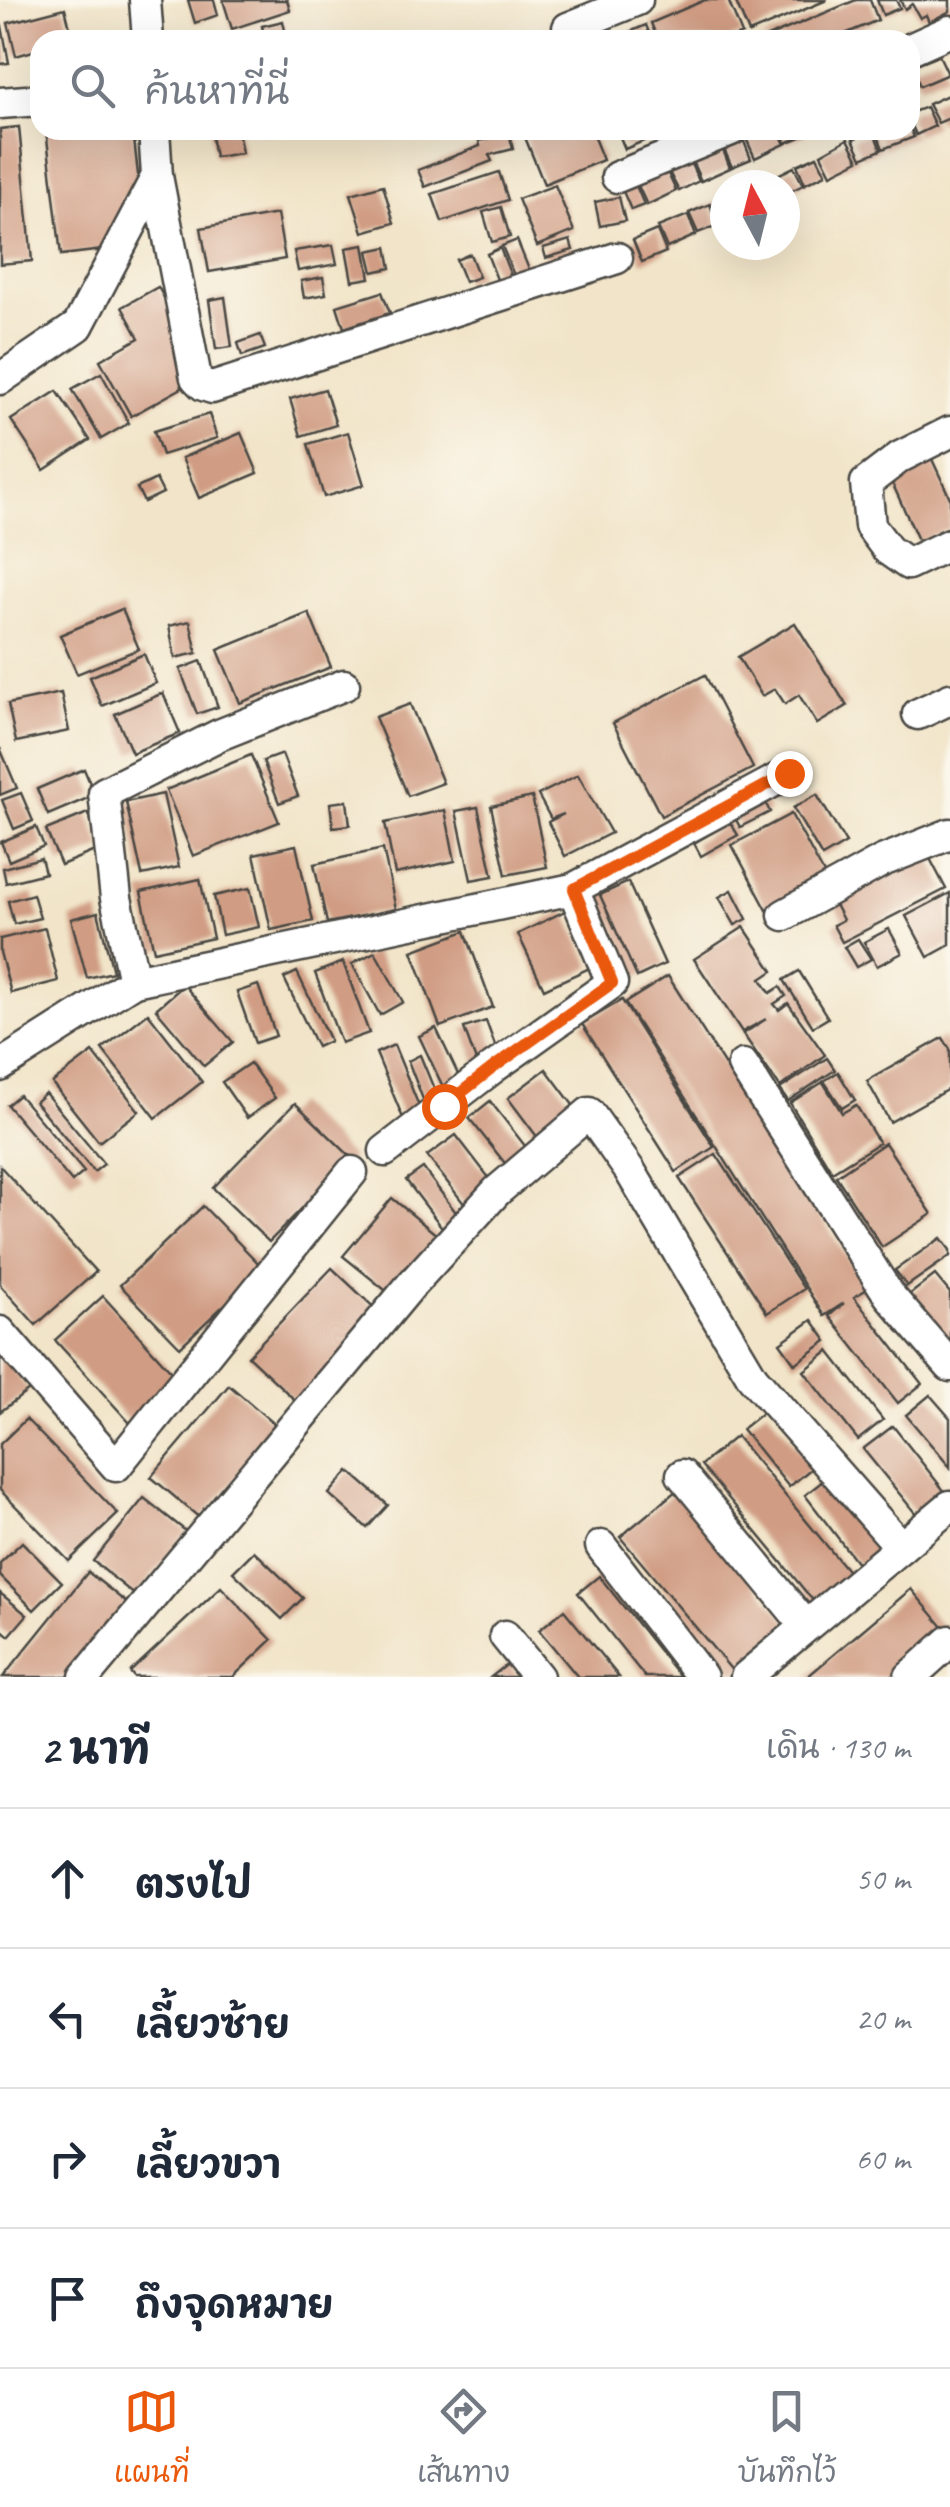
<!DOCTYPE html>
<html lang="th">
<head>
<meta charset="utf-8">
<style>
	body { margin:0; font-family:Caveat,"Playpen Sans Thai",sans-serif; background:#f6f6f7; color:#1f2937 }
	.compass { position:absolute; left:710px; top:170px; width:90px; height:90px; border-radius:50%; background:#fff; box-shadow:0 10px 40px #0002; rotate:353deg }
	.stop { position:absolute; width:30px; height:30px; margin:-22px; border:8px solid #ea580c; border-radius:50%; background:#fff }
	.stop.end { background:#ea580c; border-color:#fff; box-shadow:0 2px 10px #0008 }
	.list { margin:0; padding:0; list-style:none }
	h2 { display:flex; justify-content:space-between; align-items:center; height:130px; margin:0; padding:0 40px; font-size:42px }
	h2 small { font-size:32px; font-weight:400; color:#747a83 }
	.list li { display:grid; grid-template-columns:65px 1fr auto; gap:30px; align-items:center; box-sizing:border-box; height:140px; padding:0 40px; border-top:2px solid #e0e1e3 }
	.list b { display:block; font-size:38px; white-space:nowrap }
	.list em { font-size:32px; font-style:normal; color:#747a83 }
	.icon { flex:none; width:55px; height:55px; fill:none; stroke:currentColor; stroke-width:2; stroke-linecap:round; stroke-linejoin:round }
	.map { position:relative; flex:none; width:950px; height:1677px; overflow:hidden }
	.search { position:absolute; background:#fff; box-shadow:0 10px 40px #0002; left:30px; right:30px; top:30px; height:110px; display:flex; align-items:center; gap:25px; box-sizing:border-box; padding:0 35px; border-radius:30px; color:#747a83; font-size:38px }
	.sheet { height:690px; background:#fff }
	nav { display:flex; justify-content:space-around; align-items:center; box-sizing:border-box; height:140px; border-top:2px solid #e0e1e3; background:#fff; font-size:28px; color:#747a83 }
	nav a { display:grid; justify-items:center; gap:5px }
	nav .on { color:#ea580c }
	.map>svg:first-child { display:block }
	.building { fill:#d09c83 }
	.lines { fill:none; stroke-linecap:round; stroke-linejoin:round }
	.minor-casing { stroke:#494743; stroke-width:35 }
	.minor { stroke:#fff; stroke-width:30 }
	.route { stroke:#ea580c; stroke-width:12 }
</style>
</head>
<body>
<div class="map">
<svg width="950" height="1677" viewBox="0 0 950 1677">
	<rect width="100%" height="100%" fill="#fbf7ec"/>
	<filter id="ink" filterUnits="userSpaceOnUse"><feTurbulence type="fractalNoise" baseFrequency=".01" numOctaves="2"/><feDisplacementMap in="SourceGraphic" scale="20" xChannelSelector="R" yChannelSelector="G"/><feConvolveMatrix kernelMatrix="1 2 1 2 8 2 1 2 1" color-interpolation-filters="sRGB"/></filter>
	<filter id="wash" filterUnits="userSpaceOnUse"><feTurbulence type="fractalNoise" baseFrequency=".0048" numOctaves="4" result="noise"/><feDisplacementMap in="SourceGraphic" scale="40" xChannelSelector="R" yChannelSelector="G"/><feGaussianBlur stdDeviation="2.25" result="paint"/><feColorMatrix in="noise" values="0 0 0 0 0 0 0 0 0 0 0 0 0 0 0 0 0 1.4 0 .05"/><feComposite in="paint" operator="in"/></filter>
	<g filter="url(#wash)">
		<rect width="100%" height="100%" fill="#f1e4c8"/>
		<g id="blocks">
			<g class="building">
				<polygon points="188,0 214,0 218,15 195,23"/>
				<polygon points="223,0 287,0 290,10 232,29"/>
				<polygon points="705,0 728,0 742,34 728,40 658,40 651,23"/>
				<polygon points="735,0 827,0 749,33"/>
				<polygon points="856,0 870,0 878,20 831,40 760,40"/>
				<polygon points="877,0 896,0 900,8 883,15"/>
				<polygon points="900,0 950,0 950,11 929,22 926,15 920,18 912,4 905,9"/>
				<polygon points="65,8 73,40 40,40 40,49 16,56 8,23"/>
				<polygon points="283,21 287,40 265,40 262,26"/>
				<polygon points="646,25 652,40 611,40"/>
				<polygon points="0,26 2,26 9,63 0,64"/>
				<polygon points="939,55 948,74 920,86 911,66"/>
				<polygon points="950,94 950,118 938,123 928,104"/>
				<polygon points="926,107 935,126 916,135 910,121 910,113"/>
				<polygon points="19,127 32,261 0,264 0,129"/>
				<polygon points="46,130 133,130 141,202 111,249 61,255"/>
				<polygon points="210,130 238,130 242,153 215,157"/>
				<polygon points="522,130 591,130 603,160 544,184"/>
				<polygon points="617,130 669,130 625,149"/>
				<polygon points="758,130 778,130 785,144 755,158 745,136"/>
				<polygon points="781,130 806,130 808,134 786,143"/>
				<polygon points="873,130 881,150 862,158 853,139"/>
				<polygon points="876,130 911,130 914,137 883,149"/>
				<polygon points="509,133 513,149 489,155 492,161 425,187 418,170 480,146 479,141"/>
				<polygon points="743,139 751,159 732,167 723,147"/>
				<polygon points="848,139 859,160 831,174 821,154"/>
				<polygon points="722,147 730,168 701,181 691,159"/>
				<polygon points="817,156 826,174 805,184 797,165"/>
				<polygon points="689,160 699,181 679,191 668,170"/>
				<polygon points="665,167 676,191 647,205 636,181"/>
				<polygon points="794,167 803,185 785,194 785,185 769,185 767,180"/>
				<polygon points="499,172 508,200 442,222 432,194"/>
				<polygon points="635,183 644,205 631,210 622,189"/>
				<polygon points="383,185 394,223 363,232 351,194"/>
				<polygon points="555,185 574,231 537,246 518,199"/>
				<polygon points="619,197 625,221 600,226 595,202"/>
				<polygon points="725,199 725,222 721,224 712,204"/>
				<polygon points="710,204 718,225 698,233 689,213"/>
				<polygon points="501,207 510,237 492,242 483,212"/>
				<polygon points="277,214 285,259 209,272 201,228"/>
				<polygon points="688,215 696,235 667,248 658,227"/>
				<polygon points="657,230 666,252 642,262 633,240"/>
				<polygon points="517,240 530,272 515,278 502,246"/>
				<polygon points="570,240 573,250 546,258 543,248"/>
				<polygon points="333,245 337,264 298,271 294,251"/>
				<polygon points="364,245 370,278 352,281 346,248"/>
				<polygon points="387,247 391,268 373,272 368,251"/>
				<polygon points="500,248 511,276 498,282 487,254"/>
				<polygon points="470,254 479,277 465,282 456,260"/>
				<polygon points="323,277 326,294 304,298 301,281"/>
				<polygon points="158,287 181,328 189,384 131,416 100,360 139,338 122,307"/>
				<polygon points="382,292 390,313 344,328 337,306"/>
				<polygon points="225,297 232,347 216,349 209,300"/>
				<polygon points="260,335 265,348 242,356 238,343"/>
				<polygon points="101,373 129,423 101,439 72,389"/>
				<polygon points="325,389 336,425 301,436 290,399"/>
				<polygon points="57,391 90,440 44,470 11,420"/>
				<polygon points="209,414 217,438 162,455 154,431"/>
				<polygon points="348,432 364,485 324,497 308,444"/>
				<polygon points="241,433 258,473 199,498 182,458"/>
				<polygon points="931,457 950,498 950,528 919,542 889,476"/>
				<polygon points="156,479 163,493 144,502 137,488"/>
				<polygon points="122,609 139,649 77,674 60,635"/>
				<polygon points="309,613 331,667 240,703 218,650"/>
				<polygon points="190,621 197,653 175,658 169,626"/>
				<polygon points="795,623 847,706 817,724 799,695 785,704 775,689 762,696 738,657"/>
				<polygon points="144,654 156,683 102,706 90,677"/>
				<polygon points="201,661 218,707 197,714 180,669"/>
				<polygon points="705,675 753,768 661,816 613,723"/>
				<polygon points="61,693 69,731 16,742 8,704"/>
				<polygon points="163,693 180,733 132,753 115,714"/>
				<polygon points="410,704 443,783 408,796 375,717"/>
				<polygon points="0,748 17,788 0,795"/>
				<polygon points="282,754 298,796 279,803 263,761"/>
				<polygon points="251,755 279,822 193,856 166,790"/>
				<polygon points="84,769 95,795 48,815 37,789"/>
				<polygon points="578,775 611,833 565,856 548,822 564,814 551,819 538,795"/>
				<polygon points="21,793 33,821 14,829 2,800"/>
				<polygon points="163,794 179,867 142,875 126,802"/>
				<polygon points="817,795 846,843 822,857 793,808"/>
				<polygon points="532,797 547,867 506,875 491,806"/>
				<polygon points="764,800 770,812 740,827 734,816"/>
				<polygon points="347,801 350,825 333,827 330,803"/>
				<polygon points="478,807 493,876 471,880 456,811"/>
				<polygon points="445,810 455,861 395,874 385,823"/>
				<polygon points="88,813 102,848 61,865 46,830"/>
				<polygon points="791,814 826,878 767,910 732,845"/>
				<polygon points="730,822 738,835 701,856 694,843"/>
				<polygon points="36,827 44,846 9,861 1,842"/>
				<polygon points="296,845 313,921 271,930 254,854"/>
				<polygon points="383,849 396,909 327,923 314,864"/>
				<polygon points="926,851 946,889 842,942 833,925 843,920 832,899"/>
				<polygon points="41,858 45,873 6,883 3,868"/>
				<polygon points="200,879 213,938 154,951 141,892"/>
				<polygon points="628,882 665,964 637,977 600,895"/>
				<polygon points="250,888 259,927 222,935 214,896"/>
				<polygon points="732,890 747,919 735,925 719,897"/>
				<polygon points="950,893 950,945 928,957 906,916"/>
				<polygon points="33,894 40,918 14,924 8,901"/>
				<polygon points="565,911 592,967 544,989 518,934"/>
				<polygon points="98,912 113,972 87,978 71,919"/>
				<polygon points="744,927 773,971 761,979 770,993 780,987 786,996 774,1004 779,1010 788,1003 825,1055 780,1087 743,1034 766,1019 742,1032 694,959"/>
				<polygon points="45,928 58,981 11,993 0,952 0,939"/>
				<polygon points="889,929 902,953 877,966 864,942"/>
				<polygon points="465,931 493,1007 440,1027 412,951"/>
				<polygon points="858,939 871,959 856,967 844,947"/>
				<polygon points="375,952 403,1002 380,1015 352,964"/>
				<polygon points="343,962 369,1033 341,1043 315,973"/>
				<polygon points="799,971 828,1018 813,1027 784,980"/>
				<polygon points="297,972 330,1041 317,1047 284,978"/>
				<polygon points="668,976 867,1289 854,1297 922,1384 898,1403 829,1316 844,1303 824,1316 625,1003"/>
				<polygon points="184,985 233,1042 204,1066 156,1009"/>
				<polygon points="258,985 276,1036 255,1043 237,992"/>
				<polygon points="622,1000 714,1147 676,1172 582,1024"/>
				<polygon points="148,1013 202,1082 156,1118 102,1049"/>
				<polygon points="486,1021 500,1059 478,1067 464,1028"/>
				<polygon points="436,1028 462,1083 445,1091 419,1036"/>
				<polygon points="943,1038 950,1049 950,1088 890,1122 867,1081"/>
				<polygon points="394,1045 423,1116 405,1123 376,1053"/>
				<polygon points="93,1052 139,1111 99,1142 52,1083"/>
				<polygon points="420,1055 437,1096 424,1102 408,1061"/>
				<polygon points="827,1058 835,1070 788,1101 780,1089"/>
				<polygon points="250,1063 275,1098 247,1118 222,1082"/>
				<polygon points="546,1069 582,1117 544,1146 508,1098"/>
				<polygon points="838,1072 855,1100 842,1108 824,1081"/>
				<polygon points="823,1082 842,1113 856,1105 879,1143 832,1172 790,1103"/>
				<polygon points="45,1093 104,1164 94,1172 35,1102"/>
				<polygon points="19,1095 84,1172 72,1182 7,1105"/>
				<polygon points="490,1101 529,1151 508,1167 469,1118"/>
				<polygon points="295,1103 352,1158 269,1242 213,1188"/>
				<polygon points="456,1135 493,1183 465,1205 427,1156"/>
				<polygon points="885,1143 932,1214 882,1247 836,1176"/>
				<polygon points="716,1154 804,1289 767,1313 679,1178"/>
				<polygon points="0,1166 96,1272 36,1325 0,1285"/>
				<polygon points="423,1168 463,1222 447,1234 406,1180"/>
				<polygon points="392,1198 438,1236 390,1294 343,1256"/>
				<polygon points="203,1206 263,1268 180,1347 120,1285"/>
				<polygon points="941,1238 950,1250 950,1256 907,1286 895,1270"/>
				<polygon points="332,1268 383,1316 299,1404 248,1356"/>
				<polygon points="935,1275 950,1293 950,1346 909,1295"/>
				<polygon points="103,1296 178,1379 130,1423 55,1340"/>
				<polygon points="812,1320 827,1341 795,1364 780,1343"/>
				<polygon points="829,1351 883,1420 858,1440 804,1371"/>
				<polygon points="0,1353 29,1390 0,1412"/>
				<polygon points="229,1385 279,1428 201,1519 151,1477"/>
				<polygon points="930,1395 950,1418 950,1467 906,1415"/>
				<polygon points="767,1409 813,1467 789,1487 742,1429"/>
				<polygon points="26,1419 118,1514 69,1561 0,1490 0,1444"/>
				<polygon points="893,1426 949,1497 920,1519 863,1449"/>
				<polygon points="736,1436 851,1575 816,1604 701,1465"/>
				<polygon points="349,1471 388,1505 367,1528 329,1494"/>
				<polygon points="828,1477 884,1551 861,1568 805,1495"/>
				<polygon points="677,1490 792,1627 735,1674 620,1537"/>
				<polygon points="144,1498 187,1532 136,1596 93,1561"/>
				<polygon points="22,1542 62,1582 34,1610 0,1576 0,1563"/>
				<polygon points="254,1551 303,1598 282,1619 233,1572"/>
				<polygon points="88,1572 128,1604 68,1677 3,1677"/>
				<polygon points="599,1576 680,1677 645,1677 578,1593"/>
				<polygon points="221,1587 272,1640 233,1677 134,1677 130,1672"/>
				<polygon points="911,1589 949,1634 897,1677 807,1677"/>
				<polygon points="0,1593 27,1615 9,1636 0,1628"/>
				<polygon points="564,1610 619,1677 578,1677 539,1630"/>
				<polygon points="509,1663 519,1677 491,1677"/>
			</g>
		</g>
	</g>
	<g filter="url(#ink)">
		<use href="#blocks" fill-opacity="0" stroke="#494743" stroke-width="2.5"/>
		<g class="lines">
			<g class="minor-casing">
				<g id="minor">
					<polyline points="145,0 148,40"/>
					<polyline points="568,28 637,0"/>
					<polyline points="910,49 950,31"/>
					<polyline points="0,103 40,100"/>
					<polyline points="157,176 196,378 203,385 212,388 617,258"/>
					<polyline points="617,177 731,130"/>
					<polyline points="0,379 78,326 157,176 154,130"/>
					<polyline points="950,432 900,457 866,483 870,526 888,550 908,564 950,544"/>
					<polyline points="918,714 950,699"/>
					<polyline points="784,915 882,861 950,834"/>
					<polyline points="134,981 116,898 104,793 219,735 344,685"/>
					<polyline points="743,1065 889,1295 950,1366"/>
					<polyline points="0,1066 134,981 573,889 789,773"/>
					<polyline points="385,1151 494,1067 612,983 573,889"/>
					<polyline points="0,1332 116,1466 352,1172"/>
					<polyline points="682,1475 806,1626"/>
					<polyline points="601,1546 702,1677"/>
					<polyline points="505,1636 538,1677"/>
					<polyline points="85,1677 412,1284 497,1191 589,1113 630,1171 753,1378 901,1547"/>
					<polyline points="746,1677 950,1506"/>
					<polyline points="910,1677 950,1641"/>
				</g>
			</g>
			<use href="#minor" class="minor"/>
		</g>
	</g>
	<g class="lines" filter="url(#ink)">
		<polyline class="route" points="444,1106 494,1067 612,983 574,889 789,773"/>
	</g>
</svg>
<svg class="compass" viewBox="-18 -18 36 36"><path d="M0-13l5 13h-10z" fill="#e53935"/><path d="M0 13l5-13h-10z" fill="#747a83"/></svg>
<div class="stop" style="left:444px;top:1106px"></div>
<div class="stop end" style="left:789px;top:773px"></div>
<div class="search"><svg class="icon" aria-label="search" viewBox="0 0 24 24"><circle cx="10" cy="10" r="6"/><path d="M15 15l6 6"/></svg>ค้นหาที่นี่</div>
</div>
<section class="sheet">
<h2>2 นาที<small>เดิน · 130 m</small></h2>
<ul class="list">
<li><svg class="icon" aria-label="ahead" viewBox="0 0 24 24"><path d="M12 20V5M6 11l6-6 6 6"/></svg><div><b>ตรงไป</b></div><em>50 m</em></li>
<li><svg class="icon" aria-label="left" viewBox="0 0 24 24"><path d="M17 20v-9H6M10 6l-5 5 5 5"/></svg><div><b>เลี้ยวซ้าย</b></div><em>20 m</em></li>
<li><svg class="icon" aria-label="right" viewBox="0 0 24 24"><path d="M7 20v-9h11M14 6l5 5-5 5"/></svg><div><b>เลี้ยวขวา</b></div><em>60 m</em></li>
<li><svg class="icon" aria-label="arrive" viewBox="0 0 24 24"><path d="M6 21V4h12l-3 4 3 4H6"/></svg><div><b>ถึงจุดหมาย</b></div></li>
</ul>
</section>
<nav>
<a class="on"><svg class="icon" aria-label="map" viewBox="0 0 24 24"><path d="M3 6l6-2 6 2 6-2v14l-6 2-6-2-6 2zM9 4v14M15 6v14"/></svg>แผนที่</a>
<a><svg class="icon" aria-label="directions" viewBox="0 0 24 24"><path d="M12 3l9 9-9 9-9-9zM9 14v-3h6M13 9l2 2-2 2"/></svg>เส้นทาง</a>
<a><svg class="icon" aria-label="saved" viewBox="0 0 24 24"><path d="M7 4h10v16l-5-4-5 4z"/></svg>บันทึกไว้</a>
</nav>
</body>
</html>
